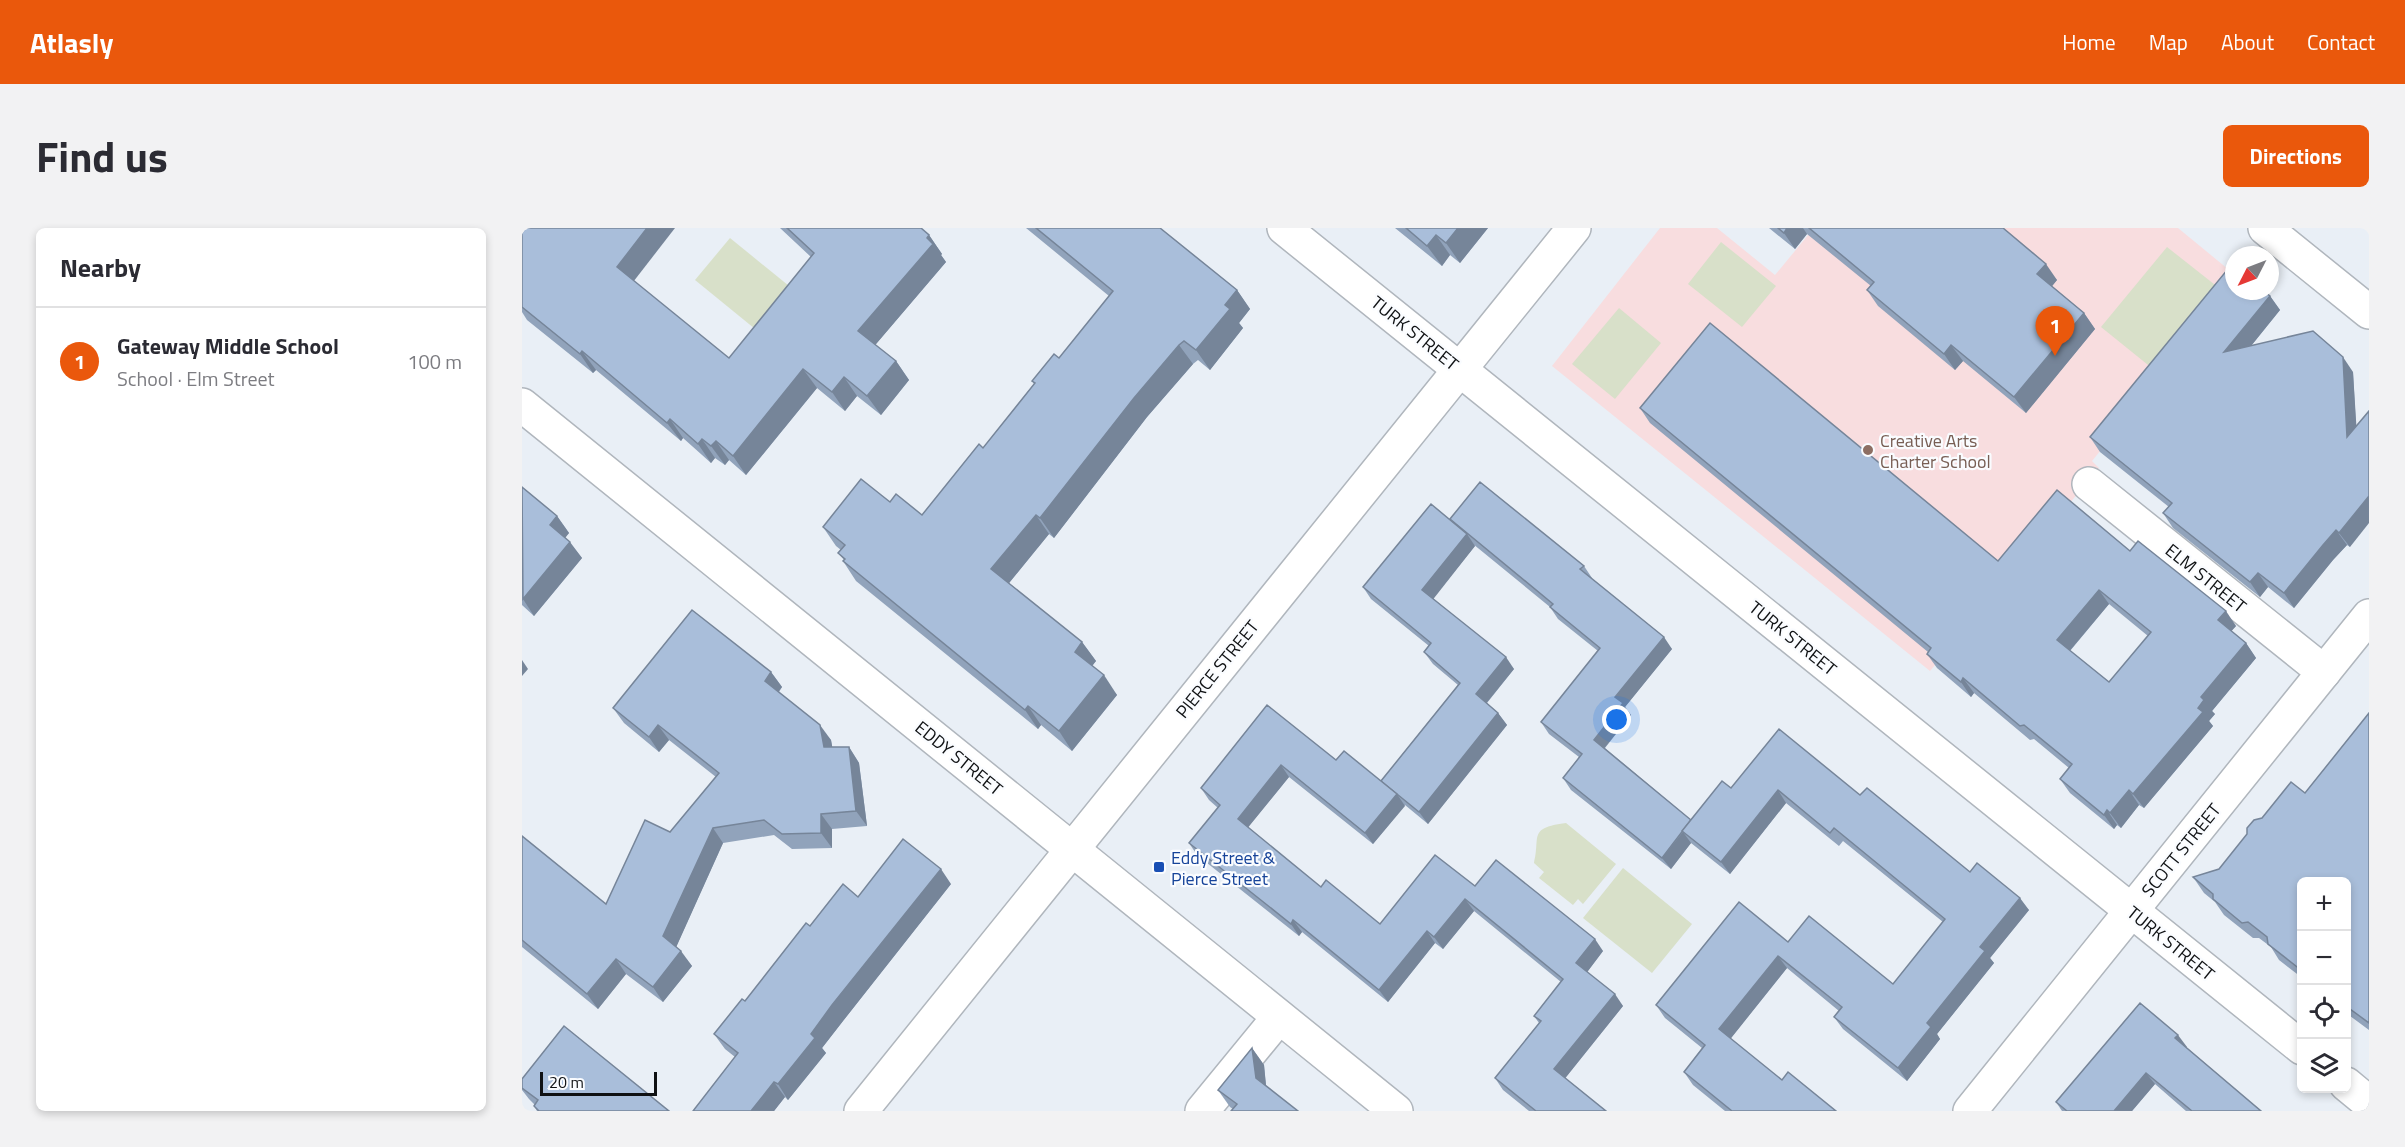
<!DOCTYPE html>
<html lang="en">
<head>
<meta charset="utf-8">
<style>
	body { margin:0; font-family:"Titillium Web",sans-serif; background:#f2f2f3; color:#2b2b33 }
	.controls { position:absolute; right:18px; bottom:18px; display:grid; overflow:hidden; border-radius:9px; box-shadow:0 3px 9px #0003 }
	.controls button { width:54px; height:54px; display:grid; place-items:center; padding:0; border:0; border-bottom:2px solid #e1e1e2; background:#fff; color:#2b2b33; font:30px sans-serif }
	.compass { position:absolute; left:1703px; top:18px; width:54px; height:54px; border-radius:50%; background:#fff; box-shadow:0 3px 9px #0003; rotate:228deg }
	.scale { position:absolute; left:18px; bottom:15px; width:117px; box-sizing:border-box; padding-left:6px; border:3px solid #0f1113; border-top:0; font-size:16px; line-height:21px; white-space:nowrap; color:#0f1113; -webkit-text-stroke:4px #fafcff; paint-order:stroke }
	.you { position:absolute; left:1095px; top:492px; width:21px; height:21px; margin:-15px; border:4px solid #fff; border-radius:50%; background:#1a73e8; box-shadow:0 0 0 9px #1a73e833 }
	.badge { display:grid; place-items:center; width:39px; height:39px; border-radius:50%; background:#ea580c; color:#fff; font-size:20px; font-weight:700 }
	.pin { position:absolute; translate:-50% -50px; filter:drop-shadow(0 2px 3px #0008) }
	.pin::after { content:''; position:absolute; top:32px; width:21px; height:18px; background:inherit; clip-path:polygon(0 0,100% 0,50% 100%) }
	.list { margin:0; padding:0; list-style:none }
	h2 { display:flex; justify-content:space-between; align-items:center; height:78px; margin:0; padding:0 24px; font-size:26px }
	h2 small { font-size:20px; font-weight:400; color:#7c7c81 }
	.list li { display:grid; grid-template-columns:39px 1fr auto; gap:18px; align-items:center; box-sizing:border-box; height:108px; padding:0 24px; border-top:2px solid #e1e1e2 }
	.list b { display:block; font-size:22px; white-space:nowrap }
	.list p { margin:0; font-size:20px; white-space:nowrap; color:#7c7c81 }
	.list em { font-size:20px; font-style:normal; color:#7c7c81 }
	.icon { flex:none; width:33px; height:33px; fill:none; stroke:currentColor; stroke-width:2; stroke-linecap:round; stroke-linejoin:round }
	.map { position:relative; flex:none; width:1847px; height:883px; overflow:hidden; border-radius:9px }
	header { display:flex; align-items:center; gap:36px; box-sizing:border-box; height:84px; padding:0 30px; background:#ea580c; color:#fff }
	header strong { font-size:28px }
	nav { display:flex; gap:33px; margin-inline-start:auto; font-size:21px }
	.intro { display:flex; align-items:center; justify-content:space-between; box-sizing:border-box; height:144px; padding:0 36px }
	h1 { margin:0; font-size:42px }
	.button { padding:15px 27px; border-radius:9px; background:#ea580c; color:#fff; font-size:21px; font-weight:700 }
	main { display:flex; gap:36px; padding:0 36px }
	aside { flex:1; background:#fff; border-radius:9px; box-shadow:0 3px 9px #0003 }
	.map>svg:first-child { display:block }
	.commercial { fill:#f8dddf }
	.green { fill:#d8e0c9 }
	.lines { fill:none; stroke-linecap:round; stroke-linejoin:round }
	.street-casing { stroke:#b0b6bd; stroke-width:36 }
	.secondary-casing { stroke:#b0b6bd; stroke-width:36 }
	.street { stroke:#fff; stroke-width:33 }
	.secondary { stroke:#fff; stroke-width:33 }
	.wall { fill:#91a3bb; fill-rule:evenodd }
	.shaded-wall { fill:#768599 }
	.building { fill:#a9beda; stroke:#768599; stroke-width:1.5; fill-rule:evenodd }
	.education-dot { fill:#8d6e63; stroke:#fafcff; stroke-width:2 }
	.transit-dot { fill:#1a4fb4; stroke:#fafcff; stroke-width:2 }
	.labels { text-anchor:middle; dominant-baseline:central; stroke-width:4.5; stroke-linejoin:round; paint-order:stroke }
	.street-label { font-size:18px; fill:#0f1113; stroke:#fafcff }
	.education-label { font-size:18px; fill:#785e54; stroke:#fafcff; text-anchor:start }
	.transit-label { font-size:18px; fill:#164399; stroke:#fafcff; text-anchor:start }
</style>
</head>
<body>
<header>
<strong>Atlasly</strong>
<nav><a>Home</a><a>Map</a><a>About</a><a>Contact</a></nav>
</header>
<div class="intro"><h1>Find us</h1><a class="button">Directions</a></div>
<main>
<aside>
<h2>Nearby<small></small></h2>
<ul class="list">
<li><span class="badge">1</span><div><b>Gateway Middle School</b><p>School · Elm Street</p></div><em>100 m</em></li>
</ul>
</aside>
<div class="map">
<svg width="1847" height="883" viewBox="0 0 1847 883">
	<rect width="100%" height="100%" fill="#e9eff6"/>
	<polygon class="commercial" points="1138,0 1195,0 1253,47 1292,0 1656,0 1712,46 1712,59 1570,233 1577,240 1408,443 1030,138"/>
	<g class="green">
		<polygon points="208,10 272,62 238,105 173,52"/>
		<polygon points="1199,14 1254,58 1220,99 1166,56"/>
		<polygon points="1645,19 1702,64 1636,145 1579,99"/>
		<polygon points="1097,80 1139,115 1093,171 1050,136"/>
		<path d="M1044 595 1094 636 1061 676 1056 671 1051 677 1017 650 1022 644 1012 635C1019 609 1005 600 1044 595Z"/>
		<polygon points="1101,640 1170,696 1130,745 1061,690"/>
	</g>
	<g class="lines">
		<g class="street-casing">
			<g id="street">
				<polyline points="0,177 874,883"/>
				<polyline points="1567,256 1802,444"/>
				<polyline points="339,883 1052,0"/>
				<polyline points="680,883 757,789"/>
				<polyline points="1448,883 1847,388"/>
			</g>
		</g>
		<g class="secondary-casing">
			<g id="secondary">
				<polyline points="762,0 1780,820"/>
				<polyline points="1743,0 1847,84"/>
				<polyline points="1824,856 1847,875"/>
			</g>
		</g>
		<use href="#street" class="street"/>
		<use href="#secondary" class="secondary"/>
	</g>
	<g class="wall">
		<polygon points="0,0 112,53 207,130 289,29 258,0 399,0 407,7 420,26 419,27 424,34 353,117 374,133 387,152 359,187 335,168 323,183 295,160 224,247 207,232 203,237 193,230 189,235 161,210 159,213 74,142 71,145 5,92 0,84"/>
		<polygon points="504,0 638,0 715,62 728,81 717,95 721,100 688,142 676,132 671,136 625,189 532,310 527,306 487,355 560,414 574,433 570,438 595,467 550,523 519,497 516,501 334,353 321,333 322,332 316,325 319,322 314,318 301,299 368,274 400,287 461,220 512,156 510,153 537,130 587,68"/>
		<polygon points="873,0 966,0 938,35 928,27 920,38"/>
		<polygon points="1247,0 1481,0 1535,52 1530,58 1562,85 1573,101 1504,185 1441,133 1433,142 1356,78 1345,62 1349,58 1285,6 1273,21"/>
		<polygon points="1748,68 1758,82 1729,118 1831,144 1834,198 1828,319 1825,317 1811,332 1772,380 1746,359 1738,369 1651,300 1641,285 1647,279 1578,224 1568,209"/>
		<path d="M1118 180 1476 333 1608 323 1714 398 1709 403 1724 415 1734 430 1690 483 1693 486 1687 493 1691 498 1622 580 1617 577 1599 600 1595 597 1592 601 1548 565 1538 551 1547 540 1512 511 1508 512 1452 465 1449 469 1415 440 1405 426 1406 424 1128 195ZM1587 376 1626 408 1587 454 1548 423Z"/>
		<polygon points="0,259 35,288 47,305 43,309 60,330 12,388 0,377"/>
		<polygon points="929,293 1062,338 1070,350 1069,351 1150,421 1103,479 1109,487 1083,520 1169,592 1209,560 1338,567 1448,644 1507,682 1468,730 1472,735 1415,806 1418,811 1385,853 1321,801 1312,789 1317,783 1265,740 1208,811 1260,852 1314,883 1203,883 1171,857 1162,844 1180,820 1143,790 1134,777 1266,714 1371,756 1421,694 1321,613 1317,618 1264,575 1208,646 1169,615 1149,641 1049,562 1041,550 1057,529 1027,506 1019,494 1076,423 1036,391 1028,379 951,316 953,318 911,370 992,441 965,475 976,485 985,497 906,596 883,577 851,616 767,549 726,599 799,659 858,696 953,658 1081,723 1065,744 1101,778 1043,850 1084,883 1007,883 981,862 973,850 1017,795 1012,788 1039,754 952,683 921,721 913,715 866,774 780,704 777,708 675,627 667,615 696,580 687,572 679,560 745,477 814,532 859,553 936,457 911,436 902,424 907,418 849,371 841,359"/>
		<polygon points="249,444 260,459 257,464 309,512 310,519 327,519 337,535 345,598 310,601 310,620 270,621 252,607 201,615 154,719 170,738 141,774 104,746 76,781 0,719 0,608 84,676 148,604 194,549 147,512 137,524 102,495 91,480"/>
		<polygon points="1847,485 1847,802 1824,785 1824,654 1779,654 1779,749 1757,732 1749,719 1737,710 1731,710 1702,687 1693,674 1682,665 1671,649 1697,641 1740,590 1783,565"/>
		<polygon points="429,656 321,793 300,820 304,825 266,872 263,869 252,883 171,883 213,829 203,821 192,806 223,773 288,698 336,669"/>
		<polygon points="1664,819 1739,883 1664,883 1633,856 1610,883 1540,883 1534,874 1665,819"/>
		<polygon points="730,820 742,837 744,859 711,881 708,879 696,862"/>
		<polygon points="0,851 147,883 15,883 12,878 13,877 7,871 0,862"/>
	</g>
	<g class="shaded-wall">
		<polygon points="125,0 153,0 108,58 95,39"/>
		<polygon points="936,0 966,0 938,35 924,15"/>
		<polygon points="1265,0 1281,0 1285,6 1273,21 1262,5"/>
		<polygon points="407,7 420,26 419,27 424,34 349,122 336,103"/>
		<polygon points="914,7 928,27 920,38 905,18"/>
		<polygon points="1524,36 1535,52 1526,63 1515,46"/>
		<polygon points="715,62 728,81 717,95 721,100 688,142 674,122 703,77"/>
		<polygon points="1748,68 1758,82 1712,139 1702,124"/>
		<polygon points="1562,85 1573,101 1504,185 1492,169"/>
		<polygon points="657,117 671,136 625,189 532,310 518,290 612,170"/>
		<polygon points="1429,117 1441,133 1433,142 1422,126"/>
		<polygon points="60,123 74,142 71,145 58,126"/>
		<polygon points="1821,129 1831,144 1836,224 1825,209"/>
		<polygon points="374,133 387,152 359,187 345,168"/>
		<polygon points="281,141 295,160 224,247 211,228"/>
		<polygon points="322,149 335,168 323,183 310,164"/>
		<polygon points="148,191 161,210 159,213 145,195"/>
		<polygon points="180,211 193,230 189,235 176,216"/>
		<polygon points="194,213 207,232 203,237 189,218"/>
		<polygon points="1847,268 1847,295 1828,319 1817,305"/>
		<polygon points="514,287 527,306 483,360 469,341"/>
		<polygon points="35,288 47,305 40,314 28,297"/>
		<polygon points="1814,302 1825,317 1811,332 1772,380 1762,365 1801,317"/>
		<polygon points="945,306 953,318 909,374 900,362"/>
		<polygon points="48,314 60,330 12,388 1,371"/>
		<polygon points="1736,345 1746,359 1738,369 1728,354"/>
		<polygon points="1577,362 1587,376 1545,426 1535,412"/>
		<polygon points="1704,383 1714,398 1706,407 1696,392"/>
		<polygon points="1142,409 1150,421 1103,479 1109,487 1080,523 1072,512 1093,469"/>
		<polygon points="560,414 574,433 566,443 553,424"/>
		<polygon points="1724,415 1734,430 1690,483 1693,486 1687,493 1691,498 1622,580 1611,566 1676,480 1679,469"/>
		<polygon points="984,429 992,441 962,478 954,466"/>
		<polygon points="0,432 6,441 0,448"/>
		<polygon points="249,444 260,459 253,468 243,453"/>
		<polygon points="582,447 595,467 550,523 537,503"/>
		<polygon points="1441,450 1452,465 1449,469 1439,454"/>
		<polygon points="506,478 519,497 516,501 503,482"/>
		<polygon points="976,485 985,497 906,596 897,584"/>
		<polygon points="136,497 147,512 137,524 127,509"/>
		<polygon points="298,497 309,512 313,534 302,519"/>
		<polygon points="327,519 337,535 345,598 334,583"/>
		<polygon points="759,537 767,549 724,602 716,591"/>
		<polygon points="1256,562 1264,575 1208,646 1199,634"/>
		<polygon points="1607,562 1617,577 1599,600 1588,585"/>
		<polygon points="875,566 883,578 851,616 843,605"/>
		<polygon points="1585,582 1595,597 1592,601 1582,587"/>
		<polygon points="299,586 310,601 310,620 299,605"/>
		<polygon points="191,600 201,615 152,724 141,708"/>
		<polygon points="1161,604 1169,615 1149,641 1140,630"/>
		<polygon points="419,641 429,656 321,793 300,820 304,825 266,872 256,856 289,806 310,777"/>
		<polygon points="1498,670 1507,682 1468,730 1472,735 1415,806 1418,811 1385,853 1376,840 1405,795 1458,719"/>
		<polygon points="943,671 952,683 921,721 912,709"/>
		<polygon points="771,692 780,704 777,708 769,696"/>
		<polygon points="905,703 913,715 866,774 857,762"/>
		<polygon points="1073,711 1081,723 1063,747 1054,735"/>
		<polygon points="159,723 170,738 141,774 131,759"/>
		<polygon points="1256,728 1265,740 1206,814 1197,801"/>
		<polygon points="94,731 104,746 76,781 65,766"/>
		<polygon points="1093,766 1101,778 1041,853 1032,841"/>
		<polygon points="1656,807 1665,819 1662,822 1653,810"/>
		<polygon points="730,820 742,837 745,867 734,850"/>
		<polygon points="1624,845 1633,856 1610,883 1592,883"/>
		<polygon points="252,854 263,869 252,883 229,883"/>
	</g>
	<g class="building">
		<polygon points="0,0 125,0 95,39 207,130 292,25 265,0 399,0 407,7 405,10 411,16 336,103 374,133 345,168 322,149 310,164 281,141 211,228 194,213 189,218 180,211 176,216 148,191 145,195 60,123 58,126 0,79"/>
		<polygon points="514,0 638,0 715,62 703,77 708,81 674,122 662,113 657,117 612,170 518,290 514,287 469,341 560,414 553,424 582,447 537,503 506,478 503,482 321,333 323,331 316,325 323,317 301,299 339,251 368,274 374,266 400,287 457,216 461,220 513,155 510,153 532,126 537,130 591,63"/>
		<polygon points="884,0 936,0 924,15 914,7 905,18"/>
		<polygon points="1256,0 1265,0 1262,5"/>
		<polygon points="1287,0 1481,0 1524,36 1515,46 1562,85 1492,169 1429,117 1422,126 1345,62 1352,54"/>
		<polygon points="1710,36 1712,38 1712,63 1742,63 1748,68 1702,124 1791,103 1821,129 1825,209 1847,183 1847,268 1817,305 1814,302 1801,317 1762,365 1736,345 1728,354 1641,285 1650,275 1568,209"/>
		<path d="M1188 95 1476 333 1535 262 1608 323 1616 313 1704 383 1696 392 1724 415 1679 469 1682 472 1676 480 1681 484 1611 566 1607 562 1588 585 1585 582 1582 587 1538 551 1550 536 1502 497 1498 498 1441 450 1439 454 1405 426 1409 420 1118 180ZM1577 362 1629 404 1587 454 1535 412Z"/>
		<polygon points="958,254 1062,338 1058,341 1142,409 1093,469 1101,475 1072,512 1169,592 1140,630 1041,550 1060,526 1019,494 1078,420 1028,379 1031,376 928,291"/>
		<polygon points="0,259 35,288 28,297 48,314 1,371"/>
		<polygon points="909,276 945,306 900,362 984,429 954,466 976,485 897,584 859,553 938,455 902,424 909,415 841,359"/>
		<polygon points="170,382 249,444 243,453 298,497 302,519 327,519 334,583 299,586 299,605 260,606 242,592 191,600 141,708 159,723 131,759 94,731 65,766 0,712 0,608 84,676 123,592 148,604 197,545 136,497 127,509 91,480"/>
		<polygon points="745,477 814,532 822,523 875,566 843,605 759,537 716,591 799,659 804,652 858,696 913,627 953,658 974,632 1073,711 1054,735 1093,766 1032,841 1084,883 1014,883 973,850 1019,793 1012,788 1041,751 943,671 912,709 905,703 857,762 771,692 769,696 667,615 698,577 679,560"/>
		<polygon points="1847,485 1847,795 1824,778 1824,654 1779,654 1779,742 1746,716 1745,709 1726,694 1720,695 1691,671 1691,666 1671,649 1697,641 1725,606 1725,600 1732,592 1740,590 1769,554 1783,565"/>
		<polygon points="1257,501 1338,567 1345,560 1448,644 1455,635 1498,670 1458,719 1463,723 1405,795 1409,799 1376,840 1312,789 1320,779 1256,728 1197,801 1260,852 1266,844 1314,883 1210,883 1162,844 1183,817 1134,777 1217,674 1266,714 1287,688 1371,756 1423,691 1312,600 1308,605 1256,562 1199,634 1160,603 1200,553 1209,560"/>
		<polygon points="381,611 419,641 310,777 289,806 293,810 256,856 252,854 229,883 171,883 216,825 192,806 220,771 223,773 284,695 288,698 321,656 336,669"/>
		<polygon points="1618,775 1656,807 1653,810 1739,883 1670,883 1624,845 1592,883 1545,883 1534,874"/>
		<polygon points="42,798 147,883 17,883 12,878 16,872 0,860 0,851"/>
		<polygon points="730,820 734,850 776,883 709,883 715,876 696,862"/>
	</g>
	<circle class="education-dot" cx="1346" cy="222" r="6"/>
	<rect class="transit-dot" x="631" y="633" width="12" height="12" rx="3"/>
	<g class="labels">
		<g class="street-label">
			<text transform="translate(893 105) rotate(39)">TURK STREET</text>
			<text transform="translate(1684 350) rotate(39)">ELM STREET</text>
			<text transform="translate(1271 410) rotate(39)">TURK STREET</text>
			<text transform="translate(695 441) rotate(-51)">PIERCE STREET</text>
			<text transform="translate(437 530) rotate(39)">EDDY STREET</text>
			<text transform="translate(1659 622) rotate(-51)">SCOTT STREET</text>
			<text transform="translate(1649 715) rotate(39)">TURK STREET</text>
		</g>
		<g class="education-label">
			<text x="1358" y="212">Creative Arts<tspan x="1358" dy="21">Charter School</tspan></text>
		</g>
		<g class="transit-label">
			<text x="649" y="629">Eddy Street &amp;<tspan x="649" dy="21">Pierce Street</tspan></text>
		</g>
	</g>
</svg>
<div class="controls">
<button>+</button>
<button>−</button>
<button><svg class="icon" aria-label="locate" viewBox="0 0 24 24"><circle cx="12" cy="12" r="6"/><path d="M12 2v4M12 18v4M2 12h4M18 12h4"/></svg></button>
<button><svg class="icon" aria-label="layers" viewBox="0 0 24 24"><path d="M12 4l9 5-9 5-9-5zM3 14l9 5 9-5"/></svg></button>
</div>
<svg class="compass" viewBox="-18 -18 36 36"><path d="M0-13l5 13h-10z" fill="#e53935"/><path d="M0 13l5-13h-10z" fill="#7c7c81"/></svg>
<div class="scale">20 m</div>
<div class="you"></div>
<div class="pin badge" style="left:1533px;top:128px">1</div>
</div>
</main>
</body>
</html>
